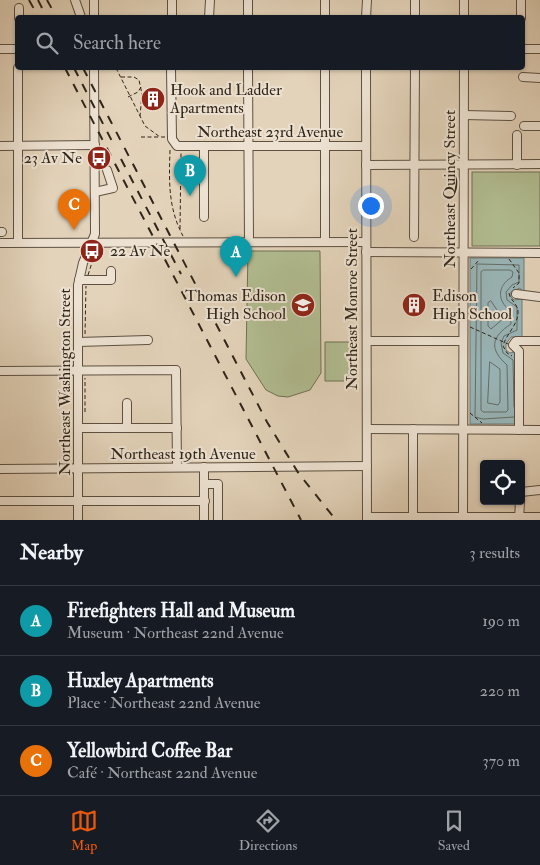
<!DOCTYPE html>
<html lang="en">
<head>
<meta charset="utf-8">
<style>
	body { margin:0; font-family:"IM FELL Double Pica",serif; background:#20242c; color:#f1f3f6 }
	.controls { position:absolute; right:15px; bottom:15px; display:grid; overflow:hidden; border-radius:5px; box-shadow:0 1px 4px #0004 }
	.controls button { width:45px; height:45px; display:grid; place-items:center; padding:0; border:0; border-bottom:1px solid #363941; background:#171b24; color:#f1f3f6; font:25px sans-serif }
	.you { position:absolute; left:370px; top:205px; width:18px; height:18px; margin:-12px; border:4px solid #fff; border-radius:50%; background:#1a73e8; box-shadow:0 0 0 8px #1a73e833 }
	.badge { display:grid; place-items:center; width:32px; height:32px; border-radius:50%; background:#ea580c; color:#fff; font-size:16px; font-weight:700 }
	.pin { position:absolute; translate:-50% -41px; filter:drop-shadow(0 1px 2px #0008) }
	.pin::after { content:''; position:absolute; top:26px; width:18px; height:15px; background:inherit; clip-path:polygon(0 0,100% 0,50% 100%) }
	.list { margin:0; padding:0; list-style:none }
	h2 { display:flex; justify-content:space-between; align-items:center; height:65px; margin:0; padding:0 20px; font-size:21px }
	h2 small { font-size:16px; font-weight:400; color:#9ea1a6 }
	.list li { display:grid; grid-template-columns:32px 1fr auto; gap:15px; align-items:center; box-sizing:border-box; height:70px; padding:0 20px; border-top:1px solid #363941 }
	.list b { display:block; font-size:19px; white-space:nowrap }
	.list p { margin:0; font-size:16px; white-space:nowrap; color:#9ea1a6 }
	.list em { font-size:16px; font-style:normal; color:#9ea1a6 }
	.icon { flex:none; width:28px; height:28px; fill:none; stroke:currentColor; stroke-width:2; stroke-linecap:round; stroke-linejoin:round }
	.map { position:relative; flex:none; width:540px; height:520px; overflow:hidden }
	.search { position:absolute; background:#171b24; box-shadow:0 1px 4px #0004; left:15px; right:15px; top:15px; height:55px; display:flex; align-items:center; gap:12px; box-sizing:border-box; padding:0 18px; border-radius:5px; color:#9ea1a6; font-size:19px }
	.sheet { height:275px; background:#171b24 }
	nav { display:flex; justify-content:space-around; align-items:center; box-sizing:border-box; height:70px; border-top:1px solid #363941; background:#171b24; font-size:14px; color:#9ea1a6 }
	nav a { display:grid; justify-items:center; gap:2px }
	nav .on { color:#ea580c }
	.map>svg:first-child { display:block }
	.green { fill:#b1bd91; stroke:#707155 }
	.water { fill:#99b6b9; stroke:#6f7c79 }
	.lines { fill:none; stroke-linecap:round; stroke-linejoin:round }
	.shore { stroke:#646e69; stroke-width:1 }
	.minor-casing { stroke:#5d5041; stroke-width:10 }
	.path { stroke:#302519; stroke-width:1; stroke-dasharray:4 2.5; stroke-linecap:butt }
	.minor { stroke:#ede2d2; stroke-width:8 }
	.rail { stroke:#302519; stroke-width:2; stroke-dasharray:9 9; stroke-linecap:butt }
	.labels { text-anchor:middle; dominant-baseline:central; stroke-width:4; stroke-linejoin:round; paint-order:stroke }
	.poi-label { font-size:16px; fill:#302519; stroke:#ede2d2; text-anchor:start }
	.street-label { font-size:16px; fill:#302519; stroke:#ede2d2 }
</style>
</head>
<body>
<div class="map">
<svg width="540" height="520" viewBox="0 0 540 520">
	<rect width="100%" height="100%" fill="#e3d3ba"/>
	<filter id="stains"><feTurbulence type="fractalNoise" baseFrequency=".004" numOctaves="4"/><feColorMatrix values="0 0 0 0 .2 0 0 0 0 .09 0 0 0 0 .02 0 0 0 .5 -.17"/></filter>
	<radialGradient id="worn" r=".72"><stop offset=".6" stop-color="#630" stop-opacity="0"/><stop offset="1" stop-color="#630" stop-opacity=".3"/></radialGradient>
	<g class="green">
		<rect x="472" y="172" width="68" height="74"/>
		<polygon points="248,251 320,251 321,373 310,390 288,397 278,396 266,390 246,359"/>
		<polygon points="325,342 354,342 355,381 325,381"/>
	</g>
	<polygon class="water" points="470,258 524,258 524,294 520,288 511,292 511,297 514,300 522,299 522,337 511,337 506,344 506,350 510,353 518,351 519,424 470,424"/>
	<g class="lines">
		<g class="shore">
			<path d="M484 270H510L513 272 512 277C497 286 497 300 510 311L511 324C491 337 489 349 507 365L508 410 506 412H483L481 410V272Z"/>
			<polygon points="491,301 503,319 491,329 488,326 488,303"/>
			<polygon points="490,362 500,369 500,402 498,405 488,403"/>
			<polyline points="514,407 513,360 503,353 501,343 504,336 517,330 517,307 507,300 506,292 512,285 519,282 519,265 477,264 475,417 483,419 514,417"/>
		</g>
		<g class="minor-casing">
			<g id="minor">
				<polyline points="75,0 81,17"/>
				<polyline points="94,0 94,18"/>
				<polyline points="415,0 415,18"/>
				<polyline points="521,0 521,18"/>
				<polyline points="19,18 19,8"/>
				<polyline points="172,18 172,0"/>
				<polyline points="209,18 210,0"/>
				<polyline points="248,18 248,0"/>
				<polyline points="325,18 325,0"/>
				<polyline points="366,18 367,0"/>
				<polyline points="464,18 464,0"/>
				<polyline points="0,49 18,49"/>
				<polyline points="522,49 540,49"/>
				<polyline points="171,68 172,139 177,146 366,146"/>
				<polyline points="248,68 249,242"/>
				<polyline points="325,68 325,242"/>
				<polyline points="366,68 367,520"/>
				<polyline points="523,77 540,78"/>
				<polyline points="464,115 511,116"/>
				<polyline points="524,126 540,126"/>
				<polyline points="0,146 95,145"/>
				<polyline points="204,146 204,217"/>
				<polyline points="366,165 540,164"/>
				<polyline points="517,165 517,135"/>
				<polyline points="95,192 113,188 107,170"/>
				<polyline points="0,232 2,232"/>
				<polyline points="414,237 415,68"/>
				<polyline points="18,242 18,68"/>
				<polyline points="0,243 366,242"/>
				<polyline points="366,252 540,253"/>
				<polyline points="79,280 111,280 111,271"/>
				<polyline points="516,294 540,297"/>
				<polyline points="367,341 463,341"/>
				<polyline points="78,342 148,340"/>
				<polyline points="0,371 176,370 177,467"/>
				<polyline points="127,403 127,428"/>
				<polyline points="79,428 177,428"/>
				<polyline points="367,429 540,430"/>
				<polyline points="519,430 519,351 513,345 516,341 540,341"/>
				<polyline points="204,467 204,520"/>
				<polyline points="0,469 367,466"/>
				<polyline points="204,484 218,484 218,520"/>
				<polyline points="521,492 540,490"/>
				<polyline points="0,501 205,501"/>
				<polyline points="367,517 540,517"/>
				<polyline points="413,518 413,429"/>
				<polyline points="78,520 78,285 83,263 95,234 94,68"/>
				<polyline points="463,520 464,68"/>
				<polyline points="519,520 520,501"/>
			</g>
		</g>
		<g class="path">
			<polyline points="116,68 145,126 160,137 165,137"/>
			<polyline points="121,77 134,77 139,80 142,94 140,116"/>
			<polyline points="128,97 138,92 141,87"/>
			<polyline points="141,137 159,137"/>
			<path d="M170 150C169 181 168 208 183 236"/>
			<polyline points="180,229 181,153"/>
			<polyline points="509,259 519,273 519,283 513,288"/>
			<polyline points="471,269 479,260"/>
			<polyline points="88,275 96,250"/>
			<path d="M509 293C510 300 517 303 518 311 519 324 506 334 503 346L507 353 512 356"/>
			<polyline points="470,327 508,344"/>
			<polyline points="85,334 86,286"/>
			<polyline points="85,412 85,378"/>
			<polyline points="470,413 482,423"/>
		</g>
		<use href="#minor" class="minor"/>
		<g class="rail">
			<polyline points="29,0 39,18"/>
			<polyline points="38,0 47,18"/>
			<polyline points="47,0 57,18"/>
			<polyline points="65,68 301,520"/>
			<polyline points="74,68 113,143"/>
			<polyline points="83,68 267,422 299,474 336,520"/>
			<polyline points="121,159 181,274"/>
		</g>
	</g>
	<defs>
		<g id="building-disc" transform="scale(1.25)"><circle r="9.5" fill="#8f2418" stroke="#ede2d2"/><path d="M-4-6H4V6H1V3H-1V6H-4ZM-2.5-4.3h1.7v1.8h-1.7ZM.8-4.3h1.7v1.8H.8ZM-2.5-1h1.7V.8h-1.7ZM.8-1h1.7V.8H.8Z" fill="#fff"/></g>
		<g id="bus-disc" transform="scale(1.25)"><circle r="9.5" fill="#8f2418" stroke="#ede2d2"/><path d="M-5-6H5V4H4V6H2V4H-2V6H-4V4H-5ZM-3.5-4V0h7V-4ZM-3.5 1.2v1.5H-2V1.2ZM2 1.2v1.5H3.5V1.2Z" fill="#fff"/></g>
		<g id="school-disc" transform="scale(1.25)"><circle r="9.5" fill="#8f2418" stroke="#ede2d2"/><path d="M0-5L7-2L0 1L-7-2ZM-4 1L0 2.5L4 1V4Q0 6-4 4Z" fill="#fff"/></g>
	</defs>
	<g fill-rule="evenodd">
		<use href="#building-disc" x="153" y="99"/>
		<use href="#bus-disc" x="99" y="158"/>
		<use href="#bus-disc" x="92" y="251"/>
		<use href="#school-disc" x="303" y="305"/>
		<use href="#building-disc" x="414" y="305"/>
	</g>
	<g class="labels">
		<g class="poi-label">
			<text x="170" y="90">Hook and Ladder<tspan x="170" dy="18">Apartments</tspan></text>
			<text x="82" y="158" text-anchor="end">23 Av Ne</text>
			<text x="110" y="251">22 Av Ne</text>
			<text x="286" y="296" text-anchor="end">Thomas Edison<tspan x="286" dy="18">High School</tspan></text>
			<text x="432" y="296">Edison<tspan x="432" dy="18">High School</tspan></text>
		</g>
		<g class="street-label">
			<text x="270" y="132">Northeast 23rd Avenue</text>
			<text transform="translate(450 189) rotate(-90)">Northeast Quincy Street</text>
			<text transform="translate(352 309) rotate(-90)">Northeast Monroe Street</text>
			<text transform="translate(65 382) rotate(-90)">Northeast Washington Street</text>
			<text x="183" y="454">Northeast 19th Avenue</text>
		</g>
	</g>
	<rect width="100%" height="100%" filter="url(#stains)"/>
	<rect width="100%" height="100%" fill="url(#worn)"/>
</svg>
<div class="controls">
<button><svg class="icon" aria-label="locate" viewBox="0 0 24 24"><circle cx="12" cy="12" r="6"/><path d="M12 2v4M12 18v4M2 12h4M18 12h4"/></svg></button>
</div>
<div class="you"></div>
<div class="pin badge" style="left:236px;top:277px;background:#0f9aa8">A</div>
<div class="pin badge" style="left:190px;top:196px;background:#0f9aa8">B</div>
<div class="pin badge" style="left:74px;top:230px;background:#e8710a">C</div>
<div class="search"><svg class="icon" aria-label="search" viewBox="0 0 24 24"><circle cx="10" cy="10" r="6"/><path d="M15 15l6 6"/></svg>Search here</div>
</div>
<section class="sheet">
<h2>Nearby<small>3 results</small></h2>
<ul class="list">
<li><span class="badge" style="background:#0f9aa8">A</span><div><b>Firefighters Hall and Museum</b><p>Museum · Northeast 22nd Avenue</p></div><em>190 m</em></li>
<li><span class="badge" style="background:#0f9aa8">B</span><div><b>Huxley Apartments</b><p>Place · Northeast 22nd Avenue</p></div><em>220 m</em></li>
<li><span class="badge" style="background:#e8710a">C</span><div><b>Yellowbird Coffee Bar</b><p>Café · Northeast 22nd Avenue</p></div><em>370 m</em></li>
</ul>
</section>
<nav>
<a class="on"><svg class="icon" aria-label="map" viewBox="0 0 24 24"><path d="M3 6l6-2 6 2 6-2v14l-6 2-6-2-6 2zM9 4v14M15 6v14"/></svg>Map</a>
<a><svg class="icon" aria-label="directions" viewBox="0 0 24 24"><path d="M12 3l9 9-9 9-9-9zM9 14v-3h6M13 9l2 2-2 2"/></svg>Directions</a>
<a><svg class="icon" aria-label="saved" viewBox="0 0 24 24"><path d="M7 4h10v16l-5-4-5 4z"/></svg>Saved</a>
</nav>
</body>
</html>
